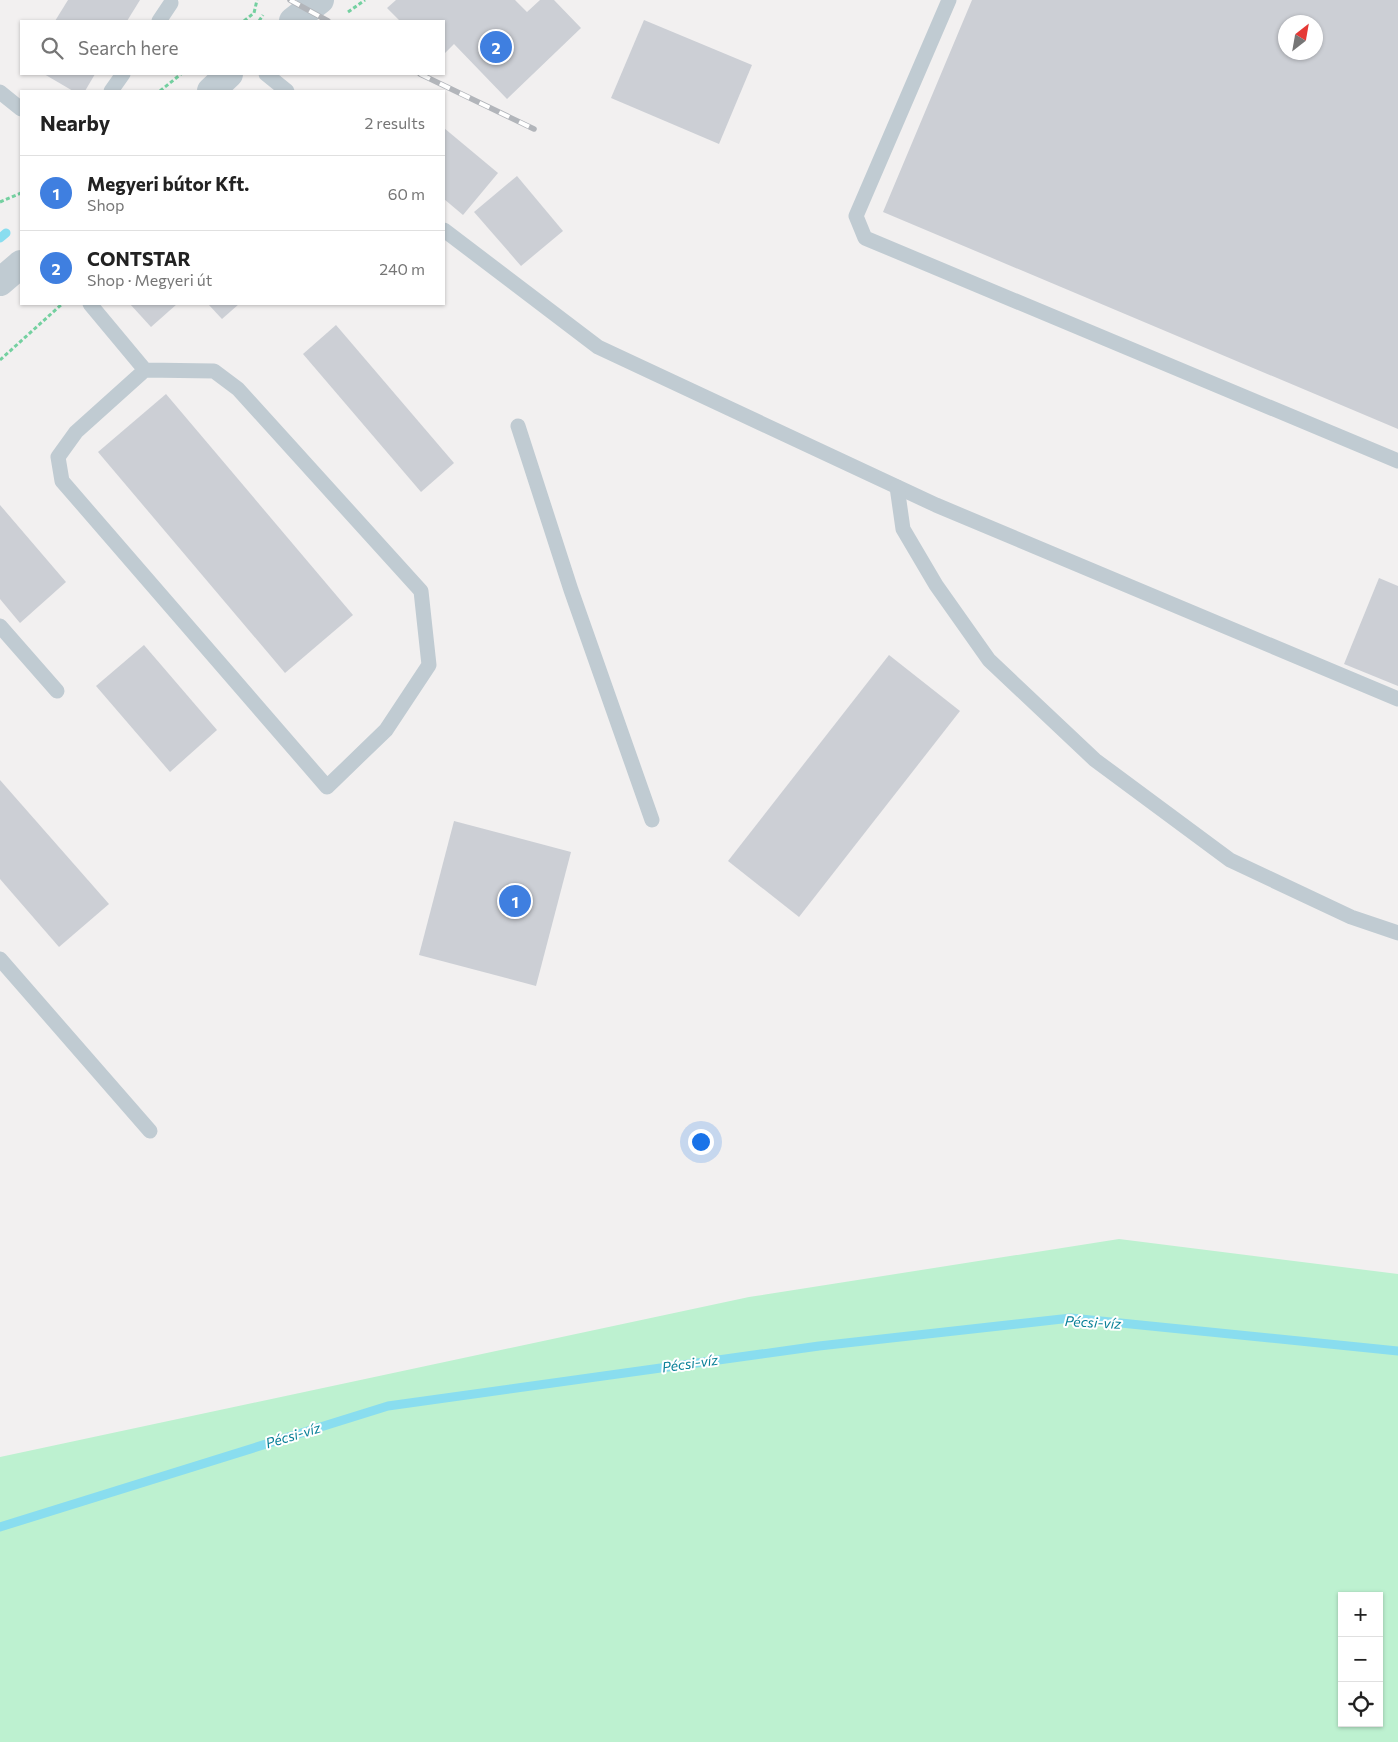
<!DOCTYPE html>
<html lang="en">
<head>
<meta charset="utf-8">
<style>
	body { margin:0; font-family:Commissioner,sans-serif; background:#f2f2f2; color:#222 }
	.controls { position:absolute; right:15px; bottom:15px; display:grid; overflow:hidden; border-radius:0px; box-shadow:0 1px 4px #0004 }
	.controls button { width:45px; height:45px; display:grid; place-items:center; padding:0; border:0; border-bottom:1px solid #e0e0e0; background:#fff; color:#222; font:25px sans-serif }
	.compass { position:absolute; left:1278px; top:15px; width:45px; height:45px; border-radius:50%; background:#fff; box-shadow:0 1px 4px #0004; rotate:31deg }
	.you { position:absolute; left:700px; top:1141px; width:18px; height:18px; margin:-12px; border:4px solid #fff; border-radius:50%; background:#1a73e8; box-shadow:0 0 0 8px #1a73e833 }
	.badge { display:grid; place-items:center; width:32px; height:32px; border-radius:50%; background:#2563eb; color:#fff; font-size:16px; font-weight:700 }
	.pin { position:absolute; translate:-50% -50%; border:2px solid #fff; box-shadow:0 1px 5px #0006 }
	.list { margin:0; padding:0; list-style:none }
	h2 { display:flex; justify-content:space-between; align-items:center; height:65px; margin:0; padding:0 20px; font-size:21px }
	h2 small { font-size:16px; font-weight:400; color:#767676 }
	.list li { display:grid; grid-template-columns:32px 1fr auto; gap:15px; align-items:center; box-sizing:border-box; height:75px; padding:0 20px; border-top:1px solid #e0e0e0 }
	.list b { display:block; font-size:19px; white-space:nowrap }
	.list p { margin:0; font-size:16px; white-space:nowrap; color:#767676 }
	.list em { font-size:16px; font-style:normal; color:#767676 }
	.icon { flex:none; width:28px; height:28px; fill:none; stroke:currentColor; stroke-width:2; stroke-linecap:round; stroke-linejoin:round }
	.map { position:relative; flex:none; width:1398px; height:1742px; overflow:hidden }
	.search { position:absolute; background:#fff; box-shadow:0 1px 4px #0004; left:20px; top:20px; width:425px; height:55px; display:flex; align-items:center; gap:12px; box-sizing:border-box; padding:0 18px; border-radius:0px; color:#767676; font-size:19px }
	.panel { position:absolute; background:#fff; box-shadow:0 1px 4px #0004; left:20px; top:90px; width:425px; height:215px; border-radius:0px }
	.map>svg:first-child { display:block }
	.green { fill:#bdf1d0; fill-rule:evenodd }
	.lines { fill:none; stroke-linecap:round; stroke-linejoin:round }
	.stream { stroke:#89ddef; stroke-width:9 }
	.building { fill:#cccfd5; fill-rule:evenodd }
	.path { stroke:#74d0a0; stroke-width:3; stroke-dasharray:4 2.5; stroke-linecap:butt }
	.service { stroke:#c0cbd2; stroke-width:15 }
	.minor { stroke:#c0cbd2; stroke-width:28 }
	.rail-casing { stroke:#b2b5ba; stroke-width:5.5 }
	.rail { stroke:#fff; stroke-width:4; stroke-dasharray:11; stroke-linecap:butt }
	.labels { text-anchor:middle; dominant-baseline:central; stroke-width:4; stroke-linejoin:round; paint-order:stroke }
	.water-label { font-size:14px; font-style:italic; fill:#098098; stroke:#fff }
</style>
</head>
<body>
<div class="map">
<svg width="1398" height="1742" viewBox="0 0 1398 1742">
	<rect width="100%" height="100%" fill="#f2f0f0"/>
	<path class="green" d="M1119 1239 1398 1274V1742H0V1457L749 1297ZM1342 1596H1379V1723H1342Z"/>
	<g class="lines">
		<g class="stream">
			<polyline points="0,238 6,233"/>
			<polyline points="0,1527 388,1406 819,1346 1071,1318 1398,1351"/>
		</g>
	</g>
	<g class="building">
		<polygon points="68,0 140,0 127,21 55,21"/>
		<polygon points="396,0 515,0 527,12 540,0 554,0 581,28 507,99 454,44 444,54 444,21 400,21 387,8"/>
		<path d="M972 0H1398V429L883 212ZM1286 22H1316V52H1286Z"/>
		<polygon points="644,20 752,65 719,144 611,98"/>
		<polygon points="44,74 95,74 85,91 73,91"/>
		<polygon points="444,128 498,173 463,215 444,199"/>
		<polygon points="517,176 563,231 521,266 474,212"/>
		<polygon points="130,304 177,304 151,327"/>
		<polygon points="208,304 239,304 222,319"/>
		<polygon points="336,325 454,463 421,492 303,354"/>
		<polygon points="166,394 353,615 285,673 98,452"/>
		<polygon points="0,505 66,582 20,623 0,599"/>
		<polygon points="1379,578 1398,586 1398,686 1344,664"/>
		<polygon points="144,645 217,730 170,772 96,686"/>
		<polygon points="889,655 960,711 799,917 728,861"/>
		<polygon points="0,780 109,904 59,947 0,879"/>
		<polygon points="454,821 571,852 536,986 419,955"/>
	</g>
	<g class="lines">
		<g class="path">
			<polyline points="348,12 365,0"/>
			<polyline points="244,21 254,13 257,0"/>
			<polyline points="259,21 263,15"/>
			<polyline points="160,91 181,74"/>
			<polyline points="0,202 21,193"/>
			<polyline points="0,360 62,304"/>
		</g>
		<g class="service">
			<polyline points="949,0 856,216 865,238 1398,461"/>
			<polyline points="159,21 171,3"/>
			<polyline points="266,74 287,91"/>
			<polyline points="111,91 123,74"/>
			<polyline points="0,92 21,109"/>
			<polyline points="444,230 598,347 936,505 1398,699"/>
			<polyline points="90,304 145,370 214,371 238,389 421,591 429,665 386,730 327,787 62,481 58,457 76,432 145,370"/>
			<polyline points="518,426 571,590 652,820"/>
			<polyline points="897,487 903,529 936,585 989,660 1095,760 1230,860 1351,917 1398,933"/>
			<polyline points="0,626 57,691"/>
			<polyline points="0,959 150,1131"/>
		</g>
		<g class="minor">
			<polyline points="293,21 320,0"/>
			<polyline points="211,91 229,74"/>
			<polyline points="0,282 21,264"/>
		</g>
		<g class="rail-casing">
			<g id="rail">
				<polyline points="290,0 328,21"/>
				<polyline points="420,74 534,129"/>
			</g>
		</g>
		<use href="#rail" class="rail"/>
	</g>
	<g class="labels">
		<g class="water-label">
			<text transform="translate(1093 1322) rotate(3)">Pécsi-víz</text>
			<text transform="translate(690 1363) rotate(-8)">Pécsi-víz</text>
			<text transform="translate(293 1435) rotate(-17)">Pécsi-víz</text>
		</g>
	</g>
</svg>
<div class="controls">
<button>+</button>
<button>−</button>
<button><svg class="icon" aria-label="locate" viewBox="0 0 24 24"><circle cx="12" cy="12" r="6"/><path d="M12 2v4M12 18v4M2 12h4M18 12h4"/></svg></button>
</div>
<svg class="compass" viewBox="-18 -18 36 36"><path d="M0-13l5 13h-10z" fill="#e53935"/><path d="M0 13l5-13h-10z" fill="#767676"/></svg>
<div class="you"></div>
<div class="pin badge" style="left:515px;top:901px;background:#3f7fe0">1</div>
<div class="pin badge" style="left:496px;top:47px;background:#3f7fe0">2</div>
<div class="search"><svg class="icon" aria-label="search" viewBox="0 0 24 24"><circle cx="10" cy="10" r="6"/><path d="M15 15l6 6"/></svg>Search here</div>
<section class="panel">
<h2>Nearby<small>2 results</small></h2>
<ul class="list">
<li><span class="badge" style="background:#3f7fe0">1</span><div><b>Megyeri bútor Kft.</b><p>Shop</p></div><em>60 m</em></li>
<li><span class="badge" style="background:#3f7fe0">2</span><div><b>CONTSTAR</b><p>Shop · Megyeri út</p></div><em>240 m</em></li>
</ul>
</section>
</div>
</body>
</html>
